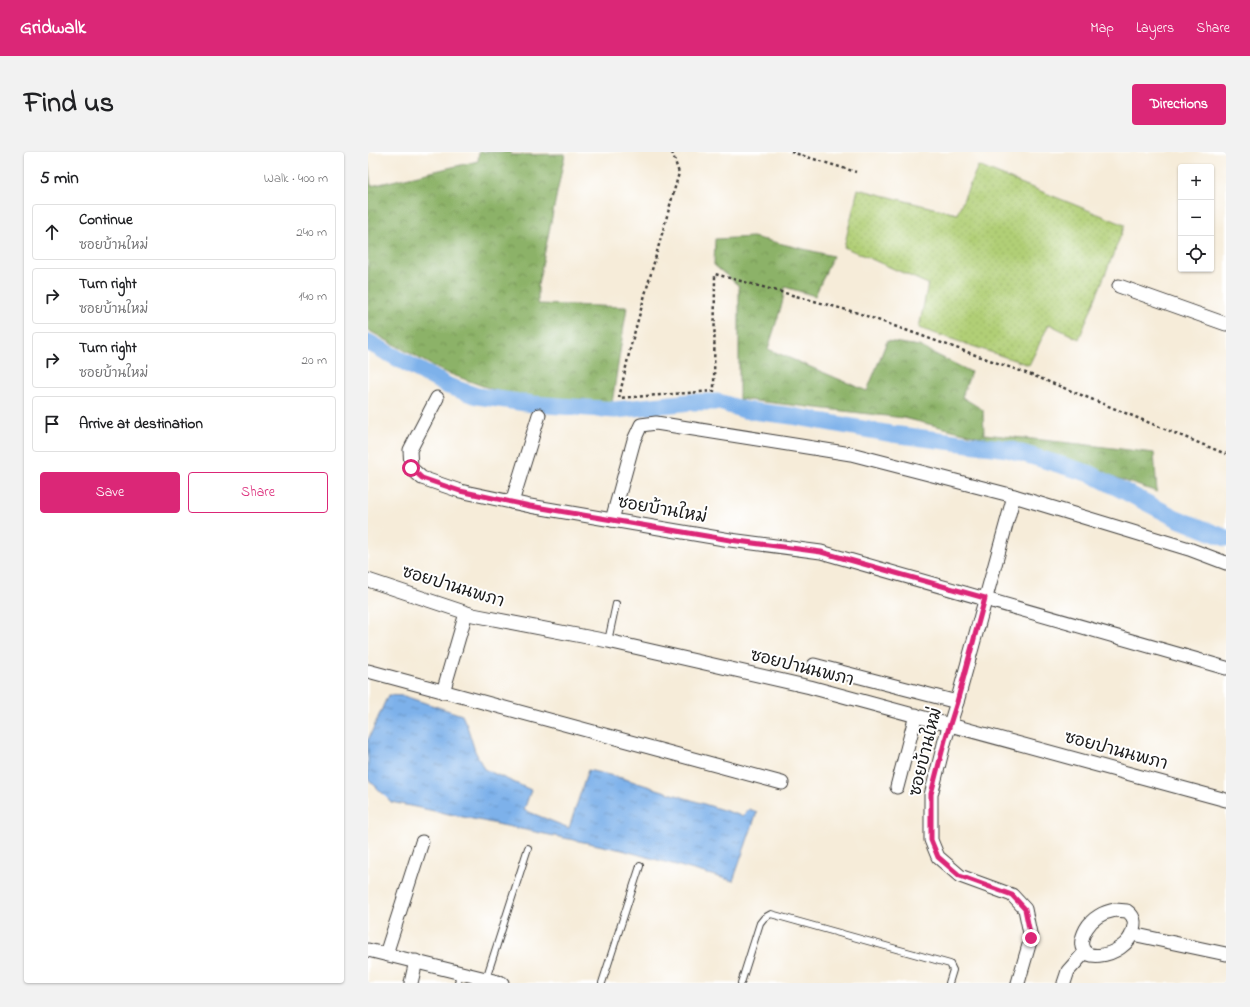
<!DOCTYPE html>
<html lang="en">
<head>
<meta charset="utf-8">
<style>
	body { margin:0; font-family:"Indie Flower","Playpen Sans Thai",sans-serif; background:#f2f2f2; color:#202124 }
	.controls { position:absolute; right:12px; top:12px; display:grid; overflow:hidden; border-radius:4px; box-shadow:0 1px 3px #0004 }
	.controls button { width:36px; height:36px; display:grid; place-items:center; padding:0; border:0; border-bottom:1px solid #e0e0e0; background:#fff; color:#202124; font:20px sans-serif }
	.stop { position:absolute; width:12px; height:12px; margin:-9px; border:3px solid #db2777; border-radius:50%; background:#fff }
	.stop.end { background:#db2777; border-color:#fff; box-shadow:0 1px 4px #0008 }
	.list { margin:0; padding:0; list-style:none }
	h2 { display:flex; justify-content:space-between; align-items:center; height:52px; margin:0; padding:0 16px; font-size:17px }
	h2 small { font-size:13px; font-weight:400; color:#757577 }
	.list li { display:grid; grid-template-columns:26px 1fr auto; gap:12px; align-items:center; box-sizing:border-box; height:56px; margin:0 8px 8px; padding:0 8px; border:1px solid #e0e0e0; border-radius:4px }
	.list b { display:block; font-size:15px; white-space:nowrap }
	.list p { margin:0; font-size:13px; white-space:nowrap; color:#757577 }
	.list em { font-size:13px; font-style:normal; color:#757577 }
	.actions { display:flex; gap:8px; padding:12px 16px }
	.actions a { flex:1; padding:9px 0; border:1px solid #db2777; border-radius:4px; text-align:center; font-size:14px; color:#db2777 }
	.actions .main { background:#db2777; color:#fff }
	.icon { flex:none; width:22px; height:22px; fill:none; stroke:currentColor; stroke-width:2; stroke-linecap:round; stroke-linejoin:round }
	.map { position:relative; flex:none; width:858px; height:831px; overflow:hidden; border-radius:4px }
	header { display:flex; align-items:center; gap:24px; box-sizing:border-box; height:56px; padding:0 20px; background:#db2777; color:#fff }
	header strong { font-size:19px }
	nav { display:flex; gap:22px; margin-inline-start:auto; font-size:14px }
	.intro { display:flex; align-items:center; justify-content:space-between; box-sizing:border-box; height:96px; padding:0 24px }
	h1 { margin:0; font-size:28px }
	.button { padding:10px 18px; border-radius:4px; background:#db2777; color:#fff; font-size:14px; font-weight:700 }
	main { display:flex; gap:24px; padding:0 24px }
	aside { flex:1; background:#fff; border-radius:4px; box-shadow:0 1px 3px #0004 }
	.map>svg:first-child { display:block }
	.grass { fill:url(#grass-dots); stroke:#667649 }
	.forest { fill:url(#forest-crowns); stroke:#546742 }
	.water { fill:url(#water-ripples); stroke:#4c6683 }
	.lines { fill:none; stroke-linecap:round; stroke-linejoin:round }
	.canal { stroke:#7db1ea; stroke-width:17 }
	.lane-casing { stroke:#3d3b38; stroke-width:8 }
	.street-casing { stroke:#3d3b38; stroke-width:15 }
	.path { stroke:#3d3b38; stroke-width:2.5; stroke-dasharray:3 3; stroke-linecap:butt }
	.lane { stroke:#fff; stroke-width:6 }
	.street { stroke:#fff; stroke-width:13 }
	.route { stroke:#db2777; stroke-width:5 }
	.labels { text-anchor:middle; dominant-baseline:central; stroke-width:4; stroke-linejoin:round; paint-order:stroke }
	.street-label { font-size:17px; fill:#1c1c1c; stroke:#fff }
</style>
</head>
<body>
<header>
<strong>Gridwalk</strong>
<nav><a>Map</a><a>Layers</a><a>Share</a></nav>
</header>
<div class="intro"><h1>Find us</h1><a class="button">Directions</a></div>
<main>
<aside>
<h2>5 min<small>Walk · 400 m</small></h2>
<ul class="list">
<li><svg class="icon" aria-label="ahead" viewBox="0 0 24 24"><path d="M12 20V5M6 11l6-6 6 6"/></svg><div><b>Continue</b><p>ซอยบ้านใหม่</p></div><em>240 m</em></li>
<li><svg class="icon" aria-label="right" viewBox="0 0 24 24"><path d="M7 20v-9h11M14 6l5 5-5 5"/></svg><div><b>Turn right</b><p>ซอยบ้านใหม่</p></div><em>140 m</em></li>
<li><svg class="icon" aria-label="right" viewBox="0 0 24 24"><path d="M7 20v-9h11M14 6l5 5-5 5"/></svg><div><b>Turn right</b><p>ซอยบ้านใหม่</p></div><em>20 m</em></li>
<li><svg class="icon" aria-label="arrive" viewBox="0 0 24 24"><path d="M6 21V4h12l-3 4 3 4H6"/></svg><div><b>Arrive at destination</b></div></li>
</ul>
<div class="actions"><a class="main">Save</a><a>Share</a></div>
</aside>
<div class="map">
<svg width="858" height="831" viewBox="0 0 858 831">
	<defs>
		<pattern id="grass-dots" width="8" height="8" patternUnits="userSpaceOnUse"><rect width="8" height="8" fill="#b1cf76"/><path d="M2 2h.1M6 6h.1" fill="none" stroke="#98b166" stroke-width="1.8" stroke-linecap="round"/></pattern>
		<pattern id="forest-crowns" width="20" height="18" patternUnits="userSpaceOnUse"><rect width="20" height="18" fill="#8cb267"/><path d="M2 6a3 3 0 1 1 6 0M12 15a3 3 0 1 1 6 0" fill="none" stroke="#729054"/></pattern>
		<pattern id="water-ripples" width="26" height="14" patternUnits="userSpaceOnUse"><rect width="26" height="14" fill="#7db1ea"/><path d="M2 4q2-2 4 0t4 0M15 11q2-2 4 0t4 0" fill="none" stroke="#668fbd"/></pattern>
	</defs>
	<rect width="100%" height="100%" fill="#fff"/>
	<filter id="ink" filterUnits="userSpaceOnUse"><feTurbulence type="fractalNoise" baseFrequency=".025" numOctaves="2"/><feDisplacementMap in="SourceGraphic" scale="8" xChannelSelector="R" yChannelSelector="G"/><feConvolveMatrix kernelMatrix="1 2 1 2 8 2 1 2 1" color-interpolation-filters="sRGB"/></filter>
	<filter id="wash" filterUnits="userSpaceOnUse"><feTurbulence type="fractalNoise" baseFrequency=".012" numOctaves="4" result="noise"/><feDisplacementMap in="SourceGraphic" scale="16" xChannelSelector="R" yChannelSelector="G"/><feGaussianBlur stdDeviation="0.9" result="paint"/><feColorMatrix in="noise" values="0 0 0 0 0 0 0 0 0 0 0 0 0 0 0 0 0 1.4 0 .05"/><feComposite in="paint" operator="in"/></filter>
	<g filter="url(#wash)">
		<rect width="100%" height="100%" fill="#f6ecd9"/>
		<polygon class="grass" points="610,14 757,73 711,187 681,172 661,213 551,176 560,132 476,95 490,37 589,62"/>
		<g class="forest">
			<polygon points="111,0 143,0 143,3 197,2 170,133 170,152 259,155 244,251 137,242 74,219 0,178 0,11 3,34 110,9"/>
			<polygon points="385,85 465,104 447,144 417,135 414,152 400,197 499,239 519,189 551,194 603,220 594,245 615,258 616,282 712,292 786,301 789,340 734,321 625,288 536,266 371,247 371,134 346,113 347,87"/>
		</g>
		<polygon class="water" points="20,543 36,544 94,563 99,574 107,599 116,617 163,638 156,658 201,676 220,618 254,626 374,664 381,657 389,660 365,729 254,698 23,650 0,627 0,588"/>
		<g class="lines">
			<polyline class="canal" points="0,190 80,234 109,244 165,252 247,258 323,250 351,250 376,258 424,264 524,282 640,297 723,322 808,366 858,386"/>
		</g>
	</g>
	<g filter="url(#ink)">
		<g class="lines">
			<g class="lane-casing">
				<g id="lane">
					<polyline points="240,489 248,452"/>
					<polyline points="118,827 160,696"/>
					<polyline points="90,831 92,820"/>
					<polyline points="234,831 272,714"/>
					<polyline points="373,831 392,771 396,766 403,762 582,812 585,818 581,831"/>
				</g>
			</g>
			<g class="street-casing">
				<g id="street">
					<polyline points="751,134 858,172"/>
					<polyline points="69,246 42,298 43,316 54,326 92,339 162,354 362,388 453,400 858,516"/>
					<polyline points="646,344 589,550 577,588 563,643 563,688 570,705 592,724 644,743 657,757 663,786 650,831"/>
					<polyline points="144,350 171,263"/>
					<polyline points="244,368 266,288 273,273 288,271 483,302 646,344 821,397 858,411"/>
					<polyline points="0,428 105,463 240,489 442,535 858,648"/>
					<polyline points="446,513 589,550"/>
					<polyline points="0,519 414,631"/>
					<polyline points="75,540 98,461"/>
					<polyline points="529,635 548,563"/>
					<path d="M747 758 759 759C761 761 764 763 765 766 767 769 766 774 765 778 759 807 697 817 718 777 724 766 736 760 747 758Z"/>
					<polyline points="764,782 858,802"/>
					<polyline points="0,798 134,831"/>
					<polyline points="18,802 54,690"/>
					<polyline points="43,831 48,809"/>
					<polyline points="696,831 700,819 717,800"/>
				</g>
			</g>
			<g class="path">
				<polyline points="304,0 311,21 263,193 251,246 346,239 347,122 490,161 669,225 858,302"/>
				<polyline points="423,0 488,20"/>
			</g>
			<use href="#lane" class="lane"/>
			<use href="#street" class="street"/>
		</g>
	</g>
	<g class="lines" filter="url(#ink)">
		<polyline class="route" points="43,316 54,326 92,339 162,354 362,388 453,400 617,446 589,550 577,588 563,642 563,688 570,705 592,724 644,743 657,757 663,786"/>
	</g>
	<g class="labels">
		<g class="street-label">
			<text transform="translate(294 358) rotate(10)">ซอยบ้านใหม่</text>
			<text transform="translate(85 435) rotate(17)">ซอยปานนพภา</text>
			<text transform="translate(434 516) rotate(14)">ซอยปานนพภา</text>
			<text transform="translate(748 599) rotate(15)">ซอยปานนพภา</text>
			<text transform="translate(558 600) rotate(-76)">ซอยบ้านใหม่</text>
		</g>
	</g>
</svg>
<div class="controls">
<button>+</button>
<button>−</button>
<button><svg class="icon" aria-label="locate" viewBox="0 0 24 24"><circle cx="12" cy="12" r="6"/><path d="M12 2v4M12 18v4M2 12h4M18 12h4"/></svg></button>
</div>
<div class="stop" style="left:43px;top:316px"></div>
<div class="stop end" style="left:663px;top:786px"></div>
</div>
</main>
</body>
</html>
